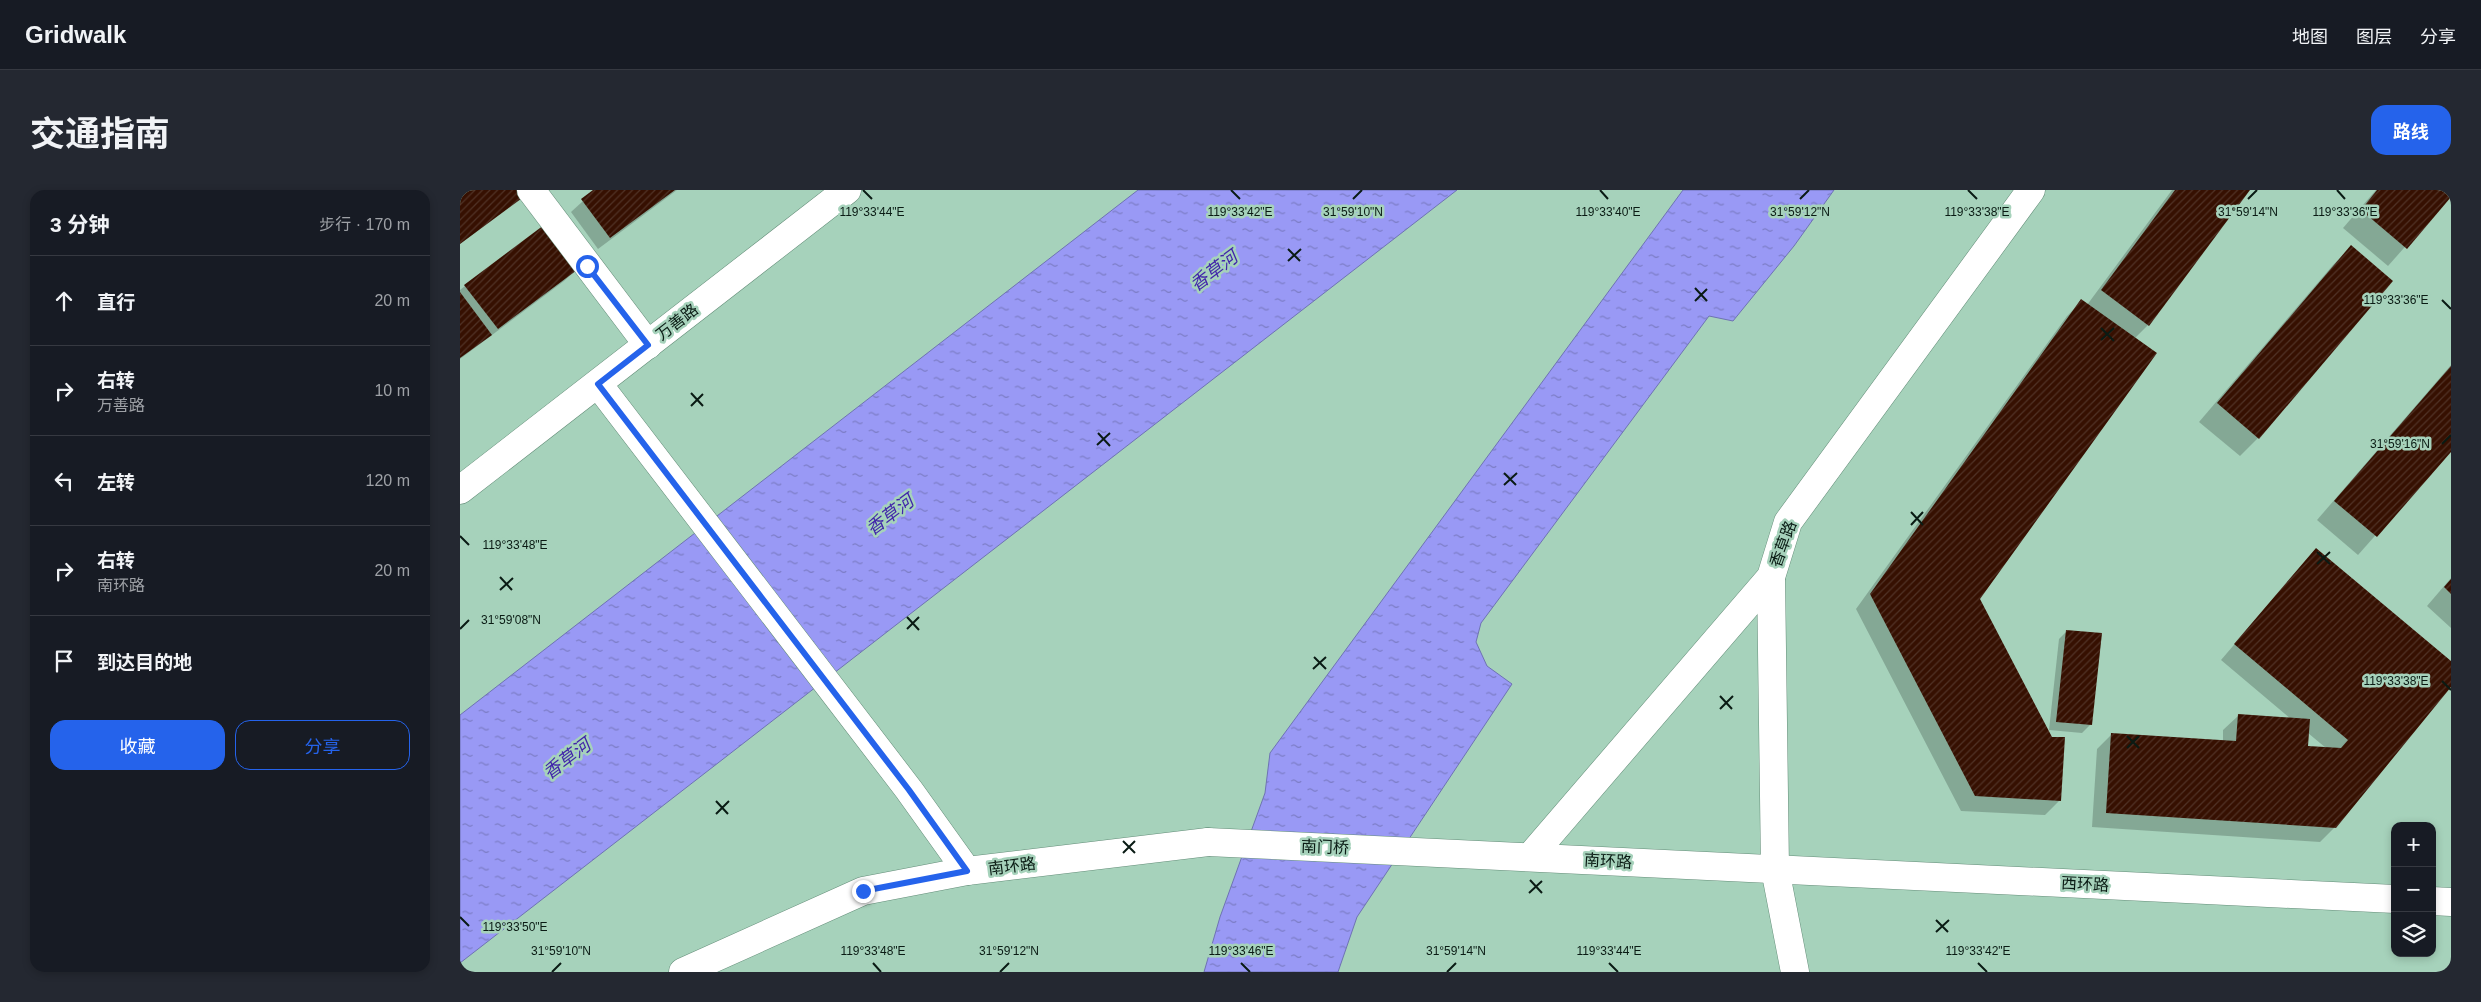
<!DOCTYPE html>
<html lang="zh">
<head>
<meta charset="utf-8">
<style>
	body { margin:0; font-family:Helvetica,"Noto Sans SC",sans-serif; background:#242831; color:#f1f3f6 }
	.controls { position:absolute; right:15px; bottom:15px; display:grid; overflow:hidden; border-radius:10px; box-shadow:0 2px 8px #0003 }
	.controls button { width:45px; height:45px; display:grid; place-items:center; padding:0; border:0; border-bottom:1px solid #363941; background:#171b24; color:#f1f3f6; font:25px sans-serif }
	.stop { position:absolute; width:15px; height:15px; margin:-11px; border:4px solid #2563eb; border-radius:50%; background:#fff }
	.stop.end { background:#2563eb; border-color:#fff; box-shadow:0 1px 5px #0008 }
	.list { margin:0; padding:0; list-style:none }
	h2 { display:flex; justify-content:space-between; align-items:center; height:65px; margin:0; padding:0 20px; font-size:21px }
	h2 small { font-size:16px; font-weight:400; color:#9ea1a6 }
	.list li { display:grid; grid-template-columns:32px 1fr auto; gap:15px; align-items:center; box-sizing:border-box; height:90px; padding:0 20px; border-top:1px solid #363941 }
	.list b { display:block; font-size:19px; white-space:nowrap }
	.list p { margin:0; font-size:16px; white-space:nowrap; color:#9ea1a6 }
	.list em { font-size:16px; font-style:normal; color:#9ea1a6 }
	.actions { display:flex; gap:10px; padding:15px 20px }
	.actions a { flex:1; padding:11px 0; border:1px solid #2563eb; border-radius:15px; text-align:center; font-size:18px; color:#2563eb }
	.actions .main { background:#2563eb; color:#fff }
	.icon { flex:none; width:28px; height:28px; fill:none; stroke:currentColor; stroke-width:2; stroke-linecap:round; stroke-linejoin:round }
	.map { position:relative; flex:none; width:1991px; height:782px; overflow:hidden; border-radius:15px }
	header { display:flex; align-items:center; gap:30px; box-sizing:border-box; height:70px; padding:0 25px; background:#171b24; border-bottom:1px solid #363941 }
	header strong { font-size:24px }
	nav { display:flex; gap:28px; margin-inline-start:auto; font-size:18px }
	.intro { display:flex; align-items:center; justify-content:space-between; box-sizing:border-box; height:120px; padding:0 30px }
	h1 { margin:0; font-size:35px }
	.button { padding:12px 22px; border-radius:15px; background:#2563eb; color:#fff; font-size:18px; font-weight:700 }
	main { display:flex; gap:30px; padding:0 30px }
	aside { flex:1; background:#171b24; border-radius:15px; box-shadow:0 2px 8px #0003 }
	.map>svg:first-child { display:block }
	.water { fill:url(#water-ripples); stroke:#6e73b2 }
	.shadow { fill:#0003; fill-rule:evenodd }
	.building { fill:url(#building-hatch) }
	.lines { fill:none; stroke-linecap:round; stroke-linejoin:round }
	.minor-casing { stroke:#638d78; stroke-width:29 }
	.tertiary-casing { stroke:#638d78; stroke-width:29 }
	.secondary-casing { stroke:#638d78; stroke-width:29 }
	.minor { stroke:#fff; stroke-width:28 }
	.tertiary { stroke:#fff; stroke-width:28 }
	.secondary { stroke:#fff; stroke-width:28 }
	.route { stroke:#2563eb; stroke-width:6 }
	.ticks { fill:none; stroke:#0a1b14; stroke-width:2 }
	.labels { text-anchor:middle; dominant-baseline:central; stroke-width:5; stroke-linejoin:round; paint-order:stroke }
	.street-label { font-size:16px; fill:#0a1b14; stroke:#a6d2bb }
	.water-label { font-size:18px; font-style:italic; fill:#4125aa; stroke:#a6d2bb }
	.ticks-label { font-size:12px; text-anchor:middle; fill:#0a1b14; stroke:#a6d2bb; stroke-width:5; stroke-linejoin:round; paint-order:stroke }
</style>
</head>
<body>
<header>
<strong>Gridwalk</strong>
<nav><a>地图</a><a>图层</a><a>分享</a></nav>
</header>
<div class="intro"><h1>交通指南</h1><a class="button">路线</a></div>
<main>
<aside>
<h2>3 分钟<small>步行 · 170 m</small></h2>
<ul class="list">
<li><svg class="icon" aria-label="ahead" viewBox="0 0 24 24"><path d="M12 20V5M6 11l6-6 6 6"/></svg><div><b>直行</b></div><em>20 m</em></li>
<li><svg class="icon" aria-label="right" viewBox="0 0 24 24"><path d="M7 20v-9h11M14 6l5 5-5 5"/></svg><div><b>右转</b><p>万善路</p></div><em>10 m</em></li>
<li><svg class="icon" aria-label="left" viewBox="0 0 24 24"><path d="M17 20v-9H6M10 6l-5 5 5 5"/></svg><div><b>左转</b></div><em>120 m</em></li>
<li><svg class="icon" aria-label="right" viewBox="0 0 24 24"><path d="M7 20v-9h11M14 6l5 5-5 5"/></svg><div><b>右转</b><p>南环路</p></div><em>20 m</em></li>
<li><svg class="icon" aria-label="arrive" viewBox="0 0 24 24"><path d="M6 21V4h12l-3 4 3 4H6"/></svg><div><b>到达目的地</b></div></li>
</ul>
<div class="actions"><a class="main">收藏</a><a>分享</a></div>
</aside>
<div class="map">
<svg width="1991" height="782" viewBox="0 0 1991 782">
	<defs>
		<pattern id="water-ripples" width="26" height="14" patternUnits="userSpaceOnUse" patternTransform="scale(1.25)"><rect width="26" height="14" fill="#9999f5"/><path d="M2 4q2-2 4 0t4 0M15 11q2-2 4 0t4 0" fill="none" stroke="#7b7cc5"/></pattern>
		<pattern id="building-hatch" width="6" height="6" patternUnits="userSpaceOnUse" patternTransform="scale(1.25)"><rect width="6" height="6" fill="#361001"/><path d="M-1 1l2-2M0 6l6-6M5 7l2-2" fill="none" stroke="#503226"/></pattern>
	</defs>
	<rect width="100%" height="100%" fill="#a6d2bb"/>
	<g class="water">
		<polygon points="678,0 997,0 0,773 0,525"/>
		<polygon points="1223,0 1374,0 1334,56 1273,131 1249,126 1021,433 1016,452 1027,476 1052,494 897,727 878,782 744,782 760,727 805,603 810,563"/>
	</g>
	<g class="shadow">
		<polygon points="0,0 63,6 0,54"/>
		<polygon points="135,0 217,0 138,59 111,22"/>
		<polygon points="1712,0 1788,0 1688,135 1674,149 1519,408 1599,611 1585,625 1501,621 1396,419 1607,126 1622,111 1627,115"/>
		<polygon points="1916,0 1991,0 1991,5 1928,76 1883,38"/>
		<polygon points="1891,57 1798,248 1780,266 1739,232 1873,75"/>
		<polygon points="116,80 104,91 0,169 0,100 5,96"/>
		<polygon points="1991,175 1991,260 1898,365 1857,330"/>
		<path d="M1856 359 1991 473V495L1875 637 1860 652 1632 637 1637 559 1652 544 1763 552V540L1778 526 1831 529 1761 470ZM1848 543 1866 558 1847 557Z"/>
		<polygon points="1991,388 1991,438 1967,416"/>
		<polygon points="1607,441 1630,535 1622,543 1589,540 1599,449"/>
	</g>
	<g class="building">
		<polygon points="0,0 60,0 65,6 0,54"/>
		<polygon points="133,0 215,0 150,48 121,9"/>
		<polygon points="1715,0 1790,0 1689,136 1641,100"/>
		<polygon points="1917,0 1991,0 1991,7 1947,59 1901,20"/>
		<polygon points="84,35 117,80 38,139 4,95"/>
		<polygon points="1891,55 1933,91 1799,249 1757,213"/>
		<polygon points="0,102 32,145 0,168"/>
		<polygon points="1621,109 1697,163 1520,409 1592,547 1605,547 1601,611 1515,606 1410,404"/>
		<polygon points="1991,176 1991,262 1917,347 1874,311"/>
		<polygon points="1856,358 1991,471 1991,497 1876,638 1646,623 1651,543 1776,551 1778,524 1850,529 1848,556 1881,558 1888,550 1774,454"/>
		<polygon points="1991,389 1991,404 1984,397"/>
		<polygon points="1606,440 1642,443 1632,535 1596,532"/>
	</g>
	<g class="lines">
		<g class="minor-casing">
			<polyline id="minor" points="71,0 188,155"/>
		</g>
		<g class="tertiary-casing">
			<g id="tertiary">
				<polyline points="138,194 449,600 507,681"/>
				<polyline points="1311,387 1315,679 1335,782"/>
				<polyline points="748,652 1935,709"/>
				<polyline points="1070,667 1311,387 1328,332 1571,0"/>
				<polyline points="1972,711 1991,712"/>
			</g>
		</g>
		<g class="secondary-casing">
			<g id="secondary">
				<polyline points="0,300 387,0"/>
				<polyline points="223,782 403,701 507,681 748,652"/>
			</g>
		</g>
		<use href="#minor" class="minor"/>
		<use href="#tertiary" class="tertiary"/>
		<use href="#secondary" class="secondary"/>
	</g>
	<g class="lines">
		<polyline class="route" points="127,76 188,155 138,194 449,600 507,681 403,701"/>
	</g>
	<path class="ticks" d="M403 0 412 9M771 0 780 9M1140 0 1148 9M1508 0 1517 9M1877 0 1885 9M893 9 902 0M1340 9 1349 0M1788 9 1797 0M828 59 840 71M828 71 841 59M1235 98 1247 111M1982 110 1991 119M1235 111 1247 99M1641 138 1654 151M1641 150 1654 138M231 203 243 216M231 216 243 204M638 243 650 256M1982 254 1991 245M637 255 650 243M1044 283 1056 295M1044 295 1057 283M1451 322 1463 335M1451 335 1463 322M0 346 9 355M1857 362 1870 374M1857 374 1870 362M40 387 52 400M40 400 53 388M447 427 459 440M0 439 9 430M447 439 459 427M854 467 866 479M853 479 866 467M1982 491 1991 500M1260 506 1272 519M1260 519 1273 506M1667 546 1679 558M1667 558 1679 546M256 611 268 624M256 624 269 611M663 651 675 663M663 663 675 651M1070 690 1082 703M1069 703 1082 691M0 727 9 736M1476 730 1488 742M1476 742 1489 730M413 773 421 782M781 773 790 782M1149 773 1158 782M1518 773 1527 782M92 782 101 773M540 782 549 773M987 782 996 773"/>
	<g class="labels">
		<g class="street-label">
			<text transform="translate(217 132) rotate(-38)">万善路</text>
			<text transform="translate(1323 354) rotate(-70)">香草路</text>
			<text transform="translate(865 657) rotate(2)">南门桥</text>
			<text transform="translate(1148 671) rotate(3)">南环路</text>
			<text transform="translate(552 676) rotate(-7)">南环路</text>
			<text transform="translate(1625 694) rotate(3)">西环路</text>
		</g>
		<g class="water-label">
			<text transform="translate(754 81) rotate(-37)">香草河</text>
			<text transform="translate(430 325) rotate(-37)">香草河</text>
			<text transform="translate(107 569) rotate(-37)">香草河</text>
		</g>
	</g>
	<g class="ticks-label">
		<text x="1340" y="26">31°59'12"N</text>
		<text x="893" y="26">31°59'10"N</text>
		<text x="1788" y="26">31°59'14"N</text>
		<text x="412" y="26">119°33'44"E</text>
		<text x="780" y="26">119°33'42"E</text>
		<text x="1148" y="26">119°33'40"E</text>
		<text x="1517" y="26">119°33'38"E</text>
		<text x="1885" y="26">119°33'36"E</text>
		<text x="1936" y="114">119°33'36"E</text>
		<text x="1940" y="258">31°59'16"N</text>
		<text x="55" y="359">119°33'48"E</text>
		<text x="51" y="434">31°59'08"N</text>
		<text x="1936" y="495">119°33'38"E</text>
		<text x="55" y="741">119°33'50"E</text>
		<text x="413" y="765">119°33'48"E</text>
		<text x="781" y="765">119°33'46"E</text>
		<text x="1149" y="765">119°33'44"E</text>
		<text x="1518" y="765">119°33'42"E</text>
		<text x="101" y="765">31°59'10"N</text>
		<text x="549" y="765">31°59'12"N</text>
		<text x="996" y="765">31°59'14"N</text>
	</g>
</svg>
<div class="controls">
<button>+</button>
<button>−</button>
<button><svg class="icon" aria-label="layers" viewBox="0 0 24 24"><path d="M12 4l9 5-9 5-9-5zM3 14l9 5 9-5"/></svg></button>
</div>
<div class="stop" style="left:127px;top:76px"></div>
<div class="stop end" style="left:403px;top:701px"></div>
</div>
</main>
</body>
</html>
